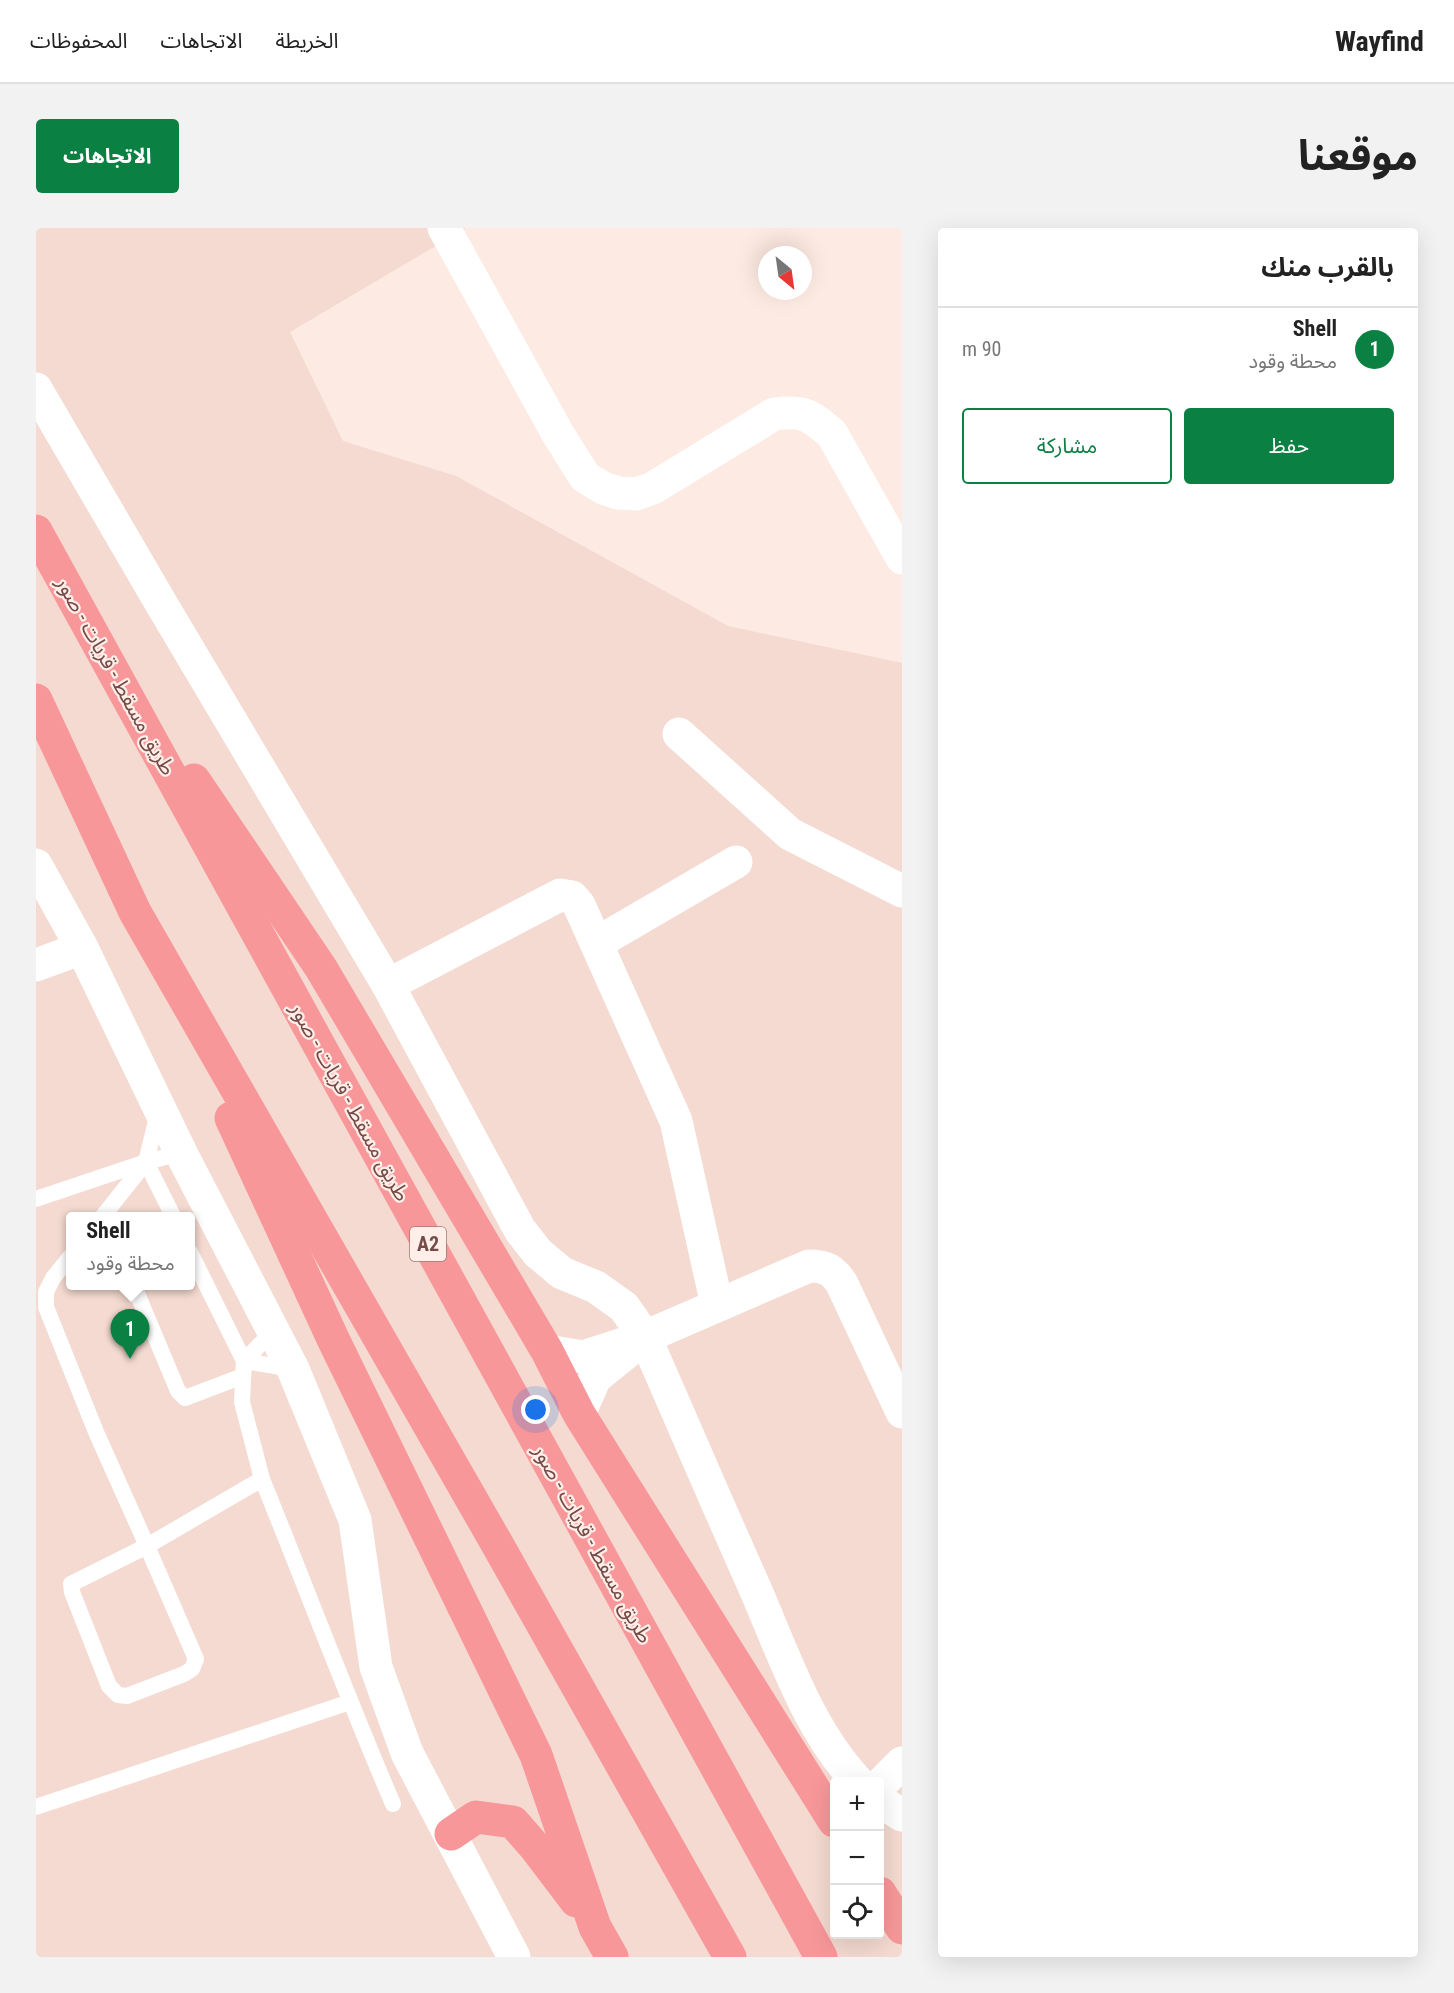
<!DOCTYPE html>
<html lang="ar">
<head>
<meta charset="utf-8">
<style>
	body { margin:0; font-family:"Roboto Condensed","Noto Sans Arabic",sans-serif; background:#f2f2f2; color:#222; direction:rtl }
	.controls { position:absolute; right:18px; bottom:18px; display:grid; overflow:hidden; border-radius:6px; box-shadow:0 6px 24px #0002 }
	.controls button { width:54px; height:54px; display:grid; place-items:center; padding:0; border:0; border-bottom:2px solid #e0e0e0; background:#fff; color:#222; font:30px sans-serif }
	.compass { position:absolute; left:722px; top:18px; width:54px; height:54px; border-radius:50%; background:#fff; box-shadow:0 6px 24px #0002; rotate:151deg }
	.you { position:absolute; left:500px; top:1182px; width:21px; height:21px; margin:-15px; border:4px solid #fff; border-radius:50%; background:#1a73e8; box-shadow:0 0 0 9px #1a73e833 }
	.badge { display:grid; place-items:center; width:39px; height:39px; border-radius:50%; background:#0b8043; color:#fff; font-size:20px; font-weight:700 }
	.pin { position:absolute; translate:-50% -50px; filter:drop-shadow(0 2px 3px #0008) }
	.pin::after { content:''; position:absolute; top:32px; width:21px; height:18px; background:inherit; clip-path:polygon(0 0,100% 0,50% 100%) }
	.popup { position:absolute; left:30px; top:984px; width:129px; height:78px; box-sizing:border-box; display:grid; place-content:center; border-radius:6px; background:#fff; filter:drop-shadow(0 2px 4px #0005); font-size:20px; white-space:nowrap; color:#767676 }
	.popup b { font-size:22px; color:#222 }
	.popup::after { content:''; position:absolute; left:50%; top:100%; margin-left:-12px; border:12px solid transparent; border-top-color:#fff }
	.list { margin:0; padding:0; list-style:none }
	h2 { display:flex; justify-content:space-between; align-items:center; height:78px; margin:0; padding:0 24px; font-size:26px }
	h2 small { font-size:20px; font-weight:400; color:#767676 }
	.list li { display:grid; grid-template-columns:39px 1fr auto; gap:18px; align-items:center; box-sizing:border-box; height:84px; padding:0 24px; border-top:2px solid #e0e0e0 }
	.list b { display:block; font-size:22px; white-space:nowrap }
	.list p { margin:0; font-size:20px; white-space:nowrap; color:#767676 }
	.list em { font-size:20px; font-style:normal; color:#767676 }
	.actions { display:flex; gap:12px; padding:18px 24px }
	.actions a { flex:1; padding:14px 0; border:2px solid #0b8043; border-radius:6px; text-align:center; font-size:21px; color:#0b8043 }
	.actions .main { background:#0b8043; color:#fff }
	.icon { flex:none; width:33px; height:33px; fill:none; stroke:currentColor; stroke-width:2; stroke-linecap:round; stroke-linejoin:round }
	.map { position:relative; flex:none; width:866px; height:1729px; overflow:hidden; direction:ltr; border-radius:6px }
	header { display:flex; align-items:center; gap:36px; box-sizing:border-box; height:84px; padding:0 30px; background:#fff; border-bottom:2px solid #e0e0e0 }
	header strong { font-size:28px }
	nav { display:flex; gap:33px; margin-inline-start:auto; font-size:21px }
	.intro { display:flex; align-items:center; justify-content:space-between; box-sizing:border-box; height:144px; padding:0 36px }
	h1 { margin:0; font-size:42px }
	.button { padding:15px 27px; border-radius:6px; background:#0b8043; color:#fff; font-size:21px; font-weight:700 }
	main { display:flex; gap:36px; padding:0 36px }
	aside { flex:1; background:#fff; border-radius:6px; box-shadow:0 6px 24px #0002 }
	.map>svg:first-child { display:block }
	.residential { fill:#f4dad0; fill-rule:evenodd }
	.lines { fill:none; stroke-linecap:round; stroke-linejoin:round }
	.lane { stroke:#fff; stroke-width:16 }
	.street { stroke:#fff; stroke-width:33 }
	.highway { stroke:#f8979a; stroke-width:33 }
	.labels { text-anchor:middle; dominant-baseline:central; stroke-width:4.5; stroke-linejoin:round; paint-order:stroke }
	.shield { fill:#ffefe8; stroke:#9e7c78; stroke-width:1.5 }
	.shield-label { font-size:20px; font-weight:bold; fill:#744b48 }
	.street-label { font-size:21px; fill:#744b48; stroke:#ffefe8 }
</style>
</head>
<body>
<header>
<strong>Wayfind</strong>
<nav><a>الخريطة</a><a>الاتجاهات</a><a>المحفوظات</a></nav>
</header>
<div class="intro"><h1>موقعنا</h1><a class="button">الاتجاهات</a></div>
<main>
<aside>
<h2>بالقرب منك<small></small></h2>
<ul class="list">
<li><span class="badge">1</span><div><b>Shell</b><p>محطة وقود</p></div><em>90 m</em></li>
</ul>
<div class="actions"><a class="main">حفظ</a><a>مشاركة</a></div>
</aside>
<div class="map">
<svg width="866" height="1729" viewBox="0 0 866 1729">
	<rect width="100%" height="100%" fill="#fdeae2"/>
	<path class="residential" d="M0 0H430L254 104 307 213 420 248 692 398 866 435V1729H0ZM34 988H154V1058H34ZM798 1554H844V1706H798Z"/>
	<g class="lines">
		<g class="lane">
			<polyline points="110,934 137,988"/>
			<polyline points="0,971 110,934 145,925"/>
			<polyline points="67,988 110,934 122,885"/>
			<polyline points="154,1024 208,1133 238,1102"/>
			<polyline points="34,1029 17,1050 10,1064 10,1079 60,1204 111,1318 226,1251 206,1174 208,1133 257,1141"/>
			<polyline points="98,1058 142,1163 149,1170 207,1148"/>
			<path d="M226 1251C270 1359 311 1469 357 1576"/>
			<polygon points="111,1318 160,1431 156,1441 148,1446 91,1468 82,1467 73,1458 36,1364 35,1356"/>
			<polyline points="0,1579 314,1474"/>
		</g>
		<g class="street">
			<path d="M408 0 522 206 549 249 567 260 582 265 600 266 617 260 738 186C768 182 774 187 796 206L866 330"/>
			<path d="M0 161 126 377 352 757 484 1002 502 1025 526 1045 560 1059 588 1079 609 1109C646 1194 683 1280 721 1365 749 1430 773 1502 822 1554"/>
			<polyline points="643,506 754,606 866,663"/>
			<polyline points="0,637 46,720 145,925 257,1141 319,1292 340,1439 371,1525 478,1729"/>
			<polyline points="561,715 700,634"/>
			<polyline points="0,737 46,720"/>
			<polyline points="352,757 524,667 536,669 543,677 640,893 681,1077"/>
			<path d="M511 1123 547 1129 609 1109 773 1038C790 1038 797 1042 806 1056L866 1184"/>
			<polyline points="543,1186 559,1150 596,1120"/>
			<polyline points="844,1557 866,1535"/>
			<polyline points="844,1573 866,1587"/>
		</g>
		<g class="highway">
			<polyline points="0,303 785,1729"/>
			<polyline points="0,472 99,684 460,1314 694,1729"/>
			<polyline points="158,552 285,740 511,1123 543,1186 798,1593"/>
			<polyline points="195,890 298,1113 500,1527 559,1699 576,1729"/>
			<polyline points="415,1606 440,1589 477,1594 499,1619 540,1673"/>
			<polyline points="844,1665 866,1700"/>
		</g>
	</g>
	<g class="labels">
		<rect class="shield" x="374" y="999" width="36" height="34" rx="4.5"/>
		<g class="shield-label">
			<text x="392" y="1016">A2</text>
		</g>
		<g class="street-label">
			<text transform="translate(80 448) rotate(61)">طريق مسقط - قريات - صور</text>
			<text transform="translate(314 874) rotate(61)">طريق مسقط - قريات - صور</text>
			<text transform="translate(557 1316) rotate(61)">طريق مسقط - قريات - صور</text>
		</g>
	</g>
</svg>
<div class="controls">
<button>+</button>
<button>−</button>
<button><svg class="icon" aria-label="locate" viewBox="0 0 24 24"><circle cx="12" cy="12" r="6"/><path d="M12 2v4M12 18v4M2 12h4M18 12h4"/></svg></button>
</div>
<svg class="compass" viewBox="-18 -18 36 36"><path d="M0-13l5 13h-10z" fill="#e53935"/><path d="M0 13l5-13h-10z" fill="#767676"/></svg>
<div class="you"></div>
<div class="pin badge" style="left:94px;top:1131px">1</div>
<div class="popup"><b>Shell</b>محطة وقود</div>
</div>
</main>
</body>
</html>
